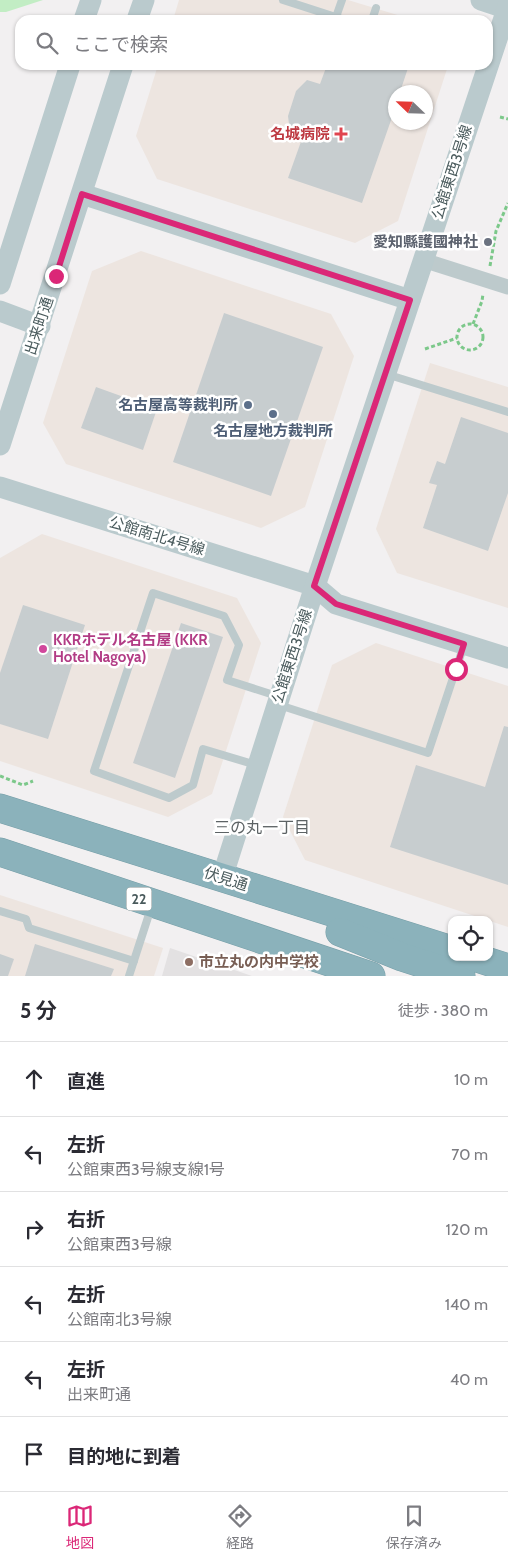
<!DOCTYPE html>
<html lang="ja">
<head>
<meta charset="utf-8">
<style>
	body { margin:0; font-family:Cabin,"Noto Sans JP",sans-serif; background:#f2f2f3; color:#2b2b33 }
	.controls { position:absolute; right:15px; bottom:15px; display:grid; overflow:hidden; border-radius:10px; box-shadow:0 1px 4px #0004 }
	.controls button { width:45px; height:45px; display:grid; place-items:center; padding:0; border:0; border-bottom:1px solid #e1e1e2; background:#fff; color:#2b2b33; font:25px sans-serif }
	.compass { position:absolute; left:388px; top:85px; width:45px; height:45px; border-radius:50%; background:#fff; box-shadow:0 1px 4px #0004; rotate:293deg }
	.stop { position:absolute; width:15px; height:15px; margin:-11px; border:4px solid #db2777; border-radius:50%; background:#fff }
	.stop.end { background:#db2777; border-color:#fff; box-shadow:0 1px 5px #0008 }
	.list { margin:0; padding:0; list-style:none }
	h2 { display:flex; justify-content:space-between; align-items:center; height:65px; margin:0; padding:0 20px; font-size:21px }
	h2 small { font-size:16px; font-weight:400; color:#7c7c81 }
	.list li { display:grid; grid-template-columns:32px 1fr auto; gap:15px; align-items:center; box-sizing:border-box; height:75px; padding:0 20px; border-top:1px solid #e1e1e2 }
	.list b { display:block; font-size:19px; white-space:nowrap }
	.list p { margin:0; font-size:16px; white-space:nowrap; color:#7c7c81 }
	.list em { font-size:16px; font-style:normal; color:#7c7c81 }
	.icon { flex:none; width:28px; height:28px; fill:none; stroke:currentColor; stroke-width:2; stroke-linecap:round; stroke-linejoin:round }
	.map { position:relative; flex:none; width:508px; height:976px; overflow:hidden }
	.search { position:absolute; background:#fff; box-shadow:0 1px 4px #0004; left:15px; right:15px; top:15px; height:55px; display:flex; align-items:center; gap:12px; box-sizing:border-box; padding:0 18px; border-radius:15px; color:#7c7c81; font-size:19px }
	.sheet { height:515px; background:#fff }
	nav { display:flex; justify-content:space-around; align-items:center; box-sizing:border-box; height:70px; border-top:1px solid #e1e1e2; background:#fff; font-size:14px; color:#7c7c81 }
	nav a { display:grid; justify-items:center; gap:2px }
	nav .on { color:#db2777 }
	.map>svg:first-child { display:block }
	.commercial { fill:#ede5e0; fill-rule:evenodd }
	.education { fill:#e3e1e2 }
	.green { fill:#c2edc4 }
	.building { fill:#c7cdcf }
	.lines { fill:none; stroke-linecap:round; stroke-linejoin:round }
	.highway-casing { stroke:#769ea7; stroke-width:29 }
	.path { stroke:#7cc88a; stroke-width:3; stroke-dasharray:4 2.5; stroke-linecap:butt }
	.lane { stroke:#bdcacc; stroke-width:8 }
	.street { stroke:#bdcacc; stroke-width:15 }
	.secondary { stroke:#bacacd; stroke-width:21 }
	.highway { stroke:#8bb2bb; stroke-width:28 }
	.route { stroke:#db2777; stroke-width:6 }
	.health-dot { fill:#e0444e; stroke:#fff; stroke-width:2 }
	.worship-dot { fill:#6b7280; stroke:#fff; stroke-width:2 }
	.service-dot { fill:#5c6f8a; stroke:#fff; stroke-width:2 }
	.hotel-dot { fill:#d1479c; stroke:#fff; stroke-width:2 }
	.education-dot { fill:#8d6e63; stroke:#fff; stroke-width:2 }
	.labels { text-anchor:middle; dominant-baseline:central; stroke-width:5; stroke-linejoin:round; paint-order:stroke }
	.shield { fill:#fff; stroke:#808c8d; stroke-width:1 }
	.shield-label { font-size:14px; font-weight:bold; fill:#495a5c }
	.health-label { font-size:15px; font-weight:bold; fill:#be3a42; stroke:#fff; text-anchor:end }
	.street-label { font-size:15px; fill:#495a5c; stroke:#fff }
	.worship-label { font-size:15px; font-weight:bold; fill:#5b616d; stroke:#fff; text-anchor:end }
	.service-label { font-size:15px; font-weight:bold; fill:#4e5e75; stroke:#fff; text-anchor:end }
	.hotel-label { font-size:15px; font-weight:bold; fill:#b23c85; stroke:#fff; text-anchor:start }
	.education-label { font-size:15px; font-weight:bold; fill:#785e54; stroke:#fff; text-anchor:start }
	.neighbourhood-label { font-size:16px; fill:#5d6365; stroke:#fff }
</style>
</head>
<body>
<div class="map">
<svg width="508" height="976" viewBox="0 0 508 976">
	<rect width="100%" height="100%" fill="#f2f0f1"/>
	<g class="commercial">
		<polygon points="179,0 348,0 414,20 173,20"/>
		<path d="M158 65H445L447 69 398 221 355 243 157 179 136 136ZM396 92H426V122H396Z"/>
		<polygon points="141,251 331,314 354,356 305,507 261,528 66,464 43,423 92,271"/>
		<polygon points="430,363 508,387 508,608 397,573 376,529"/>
		<polygon points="42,534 237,598 261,643 212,794 168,817 0,761 0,558"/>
		<polygon points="376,643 508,686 508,927 305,860 283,817 332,665"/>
		<polygon points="0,895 163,948 154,976 0,976"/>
	</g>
	<polygon class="education" points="170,948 252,976 162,976"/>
	<polygon class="green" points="0,0 43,0 6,12 0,12"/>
	<g class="building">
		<polygon points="327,65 409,65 400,92 396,92 396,106 362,203 288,178 303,136 290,132 288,116 296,91 307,80 320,84"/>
		<polygon points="224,313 323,347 271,496 173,462"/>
		<polygon points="96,387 157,409 143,450 81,428"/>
		<polygon points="461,417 508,433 508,493 488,551 423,528 437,485 429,483 437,461 445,464"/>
		<polygon points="23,605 85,625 48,739 0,724 0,673"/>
		<polygon points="181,623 223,637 175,778 133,763"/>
		<polygon points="504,726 508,727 508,885 390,847 416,765 485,787"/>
		<polygon points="35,944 114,969 111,976 25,976"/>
		<polygon points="0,954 14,959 8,976 0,976"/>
	</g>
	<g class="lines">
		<g class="highway-casing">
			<g id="highway">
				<polyline points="0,808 452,950"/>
				<polyline points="0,852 371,976"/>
				<polyline points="340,932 402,957 461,976"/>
				<polyline points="474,957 508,968"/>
			</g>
		</g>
		<g class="path">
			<polyline points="500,117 508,119"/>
			<polyline points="490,266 496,231 508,203"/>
			<polyline points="473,324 482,301 483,294"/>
			<circle cx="470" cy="337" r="13"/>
			<polyline points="425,349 457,338"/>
			<polyline points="0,776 23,785 33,781"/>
		</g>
		<g class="lane">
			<polyline points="283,0 345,20"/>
			<polyline points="336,17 342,0"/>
			<polyline points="372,20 376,8"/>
			<polyline points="386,374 508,412"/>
			<polyline points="279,705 428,753 464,645"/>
			<polyline points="256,765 203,749 193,785 169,798 94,771 153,593 224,616 239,645 227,680 277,696"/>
			<polyline points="0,911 26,919 29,928 134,961"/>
			<polyline points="129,976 151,908"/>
		</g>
		<polyline class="street" points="423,260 508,287"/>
		<g class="secondary">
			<polyline points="481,0 508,9"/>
			<polyline points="84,20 91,0"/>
			<polyline points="137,20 144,0"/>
			<polyline points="82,194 410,300"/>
			<polyline points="0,284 70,65"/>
			<polyline points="0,311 40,326"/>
			<polyline points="0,445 123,65"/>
			<polyline points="0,487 315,586 336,604 508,658"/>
			<polyline points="222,878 315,586 508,6"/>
		</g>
		<use href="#highway" class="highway"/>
	</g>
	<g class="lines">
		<polyline class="route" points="56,276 82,194 410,300 314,586 336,604 464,644 456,669"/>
	</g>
	<path class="health-dot" d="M338.5 126.5h5v5h5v5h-5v5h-5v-5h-5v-5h5z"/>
	<circle class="worship-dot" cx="488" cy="242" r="5"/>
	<g class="service-dot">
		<circle cx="248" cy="405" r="5"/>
		<circle cx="273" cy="414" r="5"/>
	</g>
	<circle class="hotel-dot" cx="43" cy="649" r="5"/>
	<circle class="education-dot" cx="189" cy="962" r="5"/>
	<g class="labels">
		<rect class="shield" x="126.5" y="887.5" width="25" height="23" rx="4"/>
		<g class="shield-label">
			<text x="139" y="899">22</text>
		</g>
		<g class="health-label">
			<text x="330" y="134">名城病院</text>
		</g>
		<g class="street-label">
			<text transform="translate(452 172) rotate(-72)">公館東西3号線</text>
			<text transform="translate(39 326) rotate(-72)">出来町通</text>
			<text transform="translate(157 536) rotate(17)">公館南北4号線</text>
			<text transform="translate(292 656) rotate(-72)">公館東西3号線</text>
			<text transform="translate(226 879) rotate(18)">伏見通</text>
		</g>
		<g class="worship-label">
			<text x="478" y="242">愛知縣護國神社</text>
		</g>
		<g class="service-label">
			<text x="238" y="405">名古屋高等裁判所</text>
			<text x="273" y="431" text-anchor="middle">名古屋地方裁判所</text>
		</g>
		<g class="hotel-label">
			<text x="53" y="640">KKRホテル名古屋 (KKR<tspan x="53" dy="17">Hotel Nagoya)</tspan></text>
		</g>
		<g class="education-label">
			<text x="199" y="962">市立丸の内中学校</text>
		</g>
		<g class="neighbourhood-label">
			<text x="262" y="827">三の丸一丁目</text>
		</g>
	</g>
</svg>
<div class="controls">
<button><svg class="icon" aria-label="locate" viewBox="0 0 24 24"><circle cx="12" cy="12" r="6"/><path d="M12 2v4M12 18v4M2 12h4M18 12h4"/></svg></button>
</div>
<svg class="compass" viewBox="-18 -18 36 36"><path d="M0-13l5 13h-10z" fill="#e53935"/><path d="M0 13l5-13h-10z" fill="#7c7c81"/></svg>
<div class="stop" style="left:456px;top:669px"></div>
<div class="stop end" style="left:56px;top:276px"></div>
<div class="search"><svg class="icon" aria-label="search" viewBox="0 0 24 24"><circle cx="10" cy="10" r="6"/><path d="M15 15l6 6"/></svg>ここで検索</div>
</div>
<section class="sheet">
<h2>5 分<small>徒歩 · 380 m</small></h2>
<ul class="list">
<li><svg class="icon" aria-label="ahead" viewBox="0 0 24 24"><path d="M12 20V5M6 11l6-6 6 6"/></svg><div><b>直進</b></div><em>10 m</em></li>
<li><svg class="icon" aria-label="left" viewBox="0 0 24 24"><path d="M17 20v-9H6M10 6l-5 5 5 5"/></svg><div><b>左折</b><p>公館東西3号線支線1号</p></div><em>70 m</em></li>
<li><svg class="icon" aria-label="right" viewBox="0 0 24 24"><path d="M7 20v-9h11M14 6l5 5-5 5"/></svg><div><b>右折</b><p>公館東西3号線</p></div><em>120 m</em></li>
<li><svg class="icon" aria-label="left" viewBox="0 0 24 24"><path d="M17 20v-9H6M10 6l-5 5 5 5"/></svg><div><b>左折</b><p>公館南北3号線</p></div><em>140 m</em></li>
<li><svg class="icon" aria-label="left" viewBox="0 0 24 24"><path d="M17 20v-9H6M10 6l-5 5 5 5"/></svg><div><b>左折</b><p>出来町通</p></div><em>40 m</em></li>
<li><svg class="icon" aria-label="arrive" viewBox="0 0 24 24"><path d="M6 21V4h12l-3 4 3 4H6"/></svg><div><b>目的地に到着</b></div></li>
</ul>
</section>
<nav>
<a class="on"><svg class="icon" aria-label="map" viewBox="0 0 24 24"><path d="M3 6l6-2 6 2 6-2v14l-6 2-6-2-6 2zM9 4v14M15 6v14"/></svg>地図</a>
<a><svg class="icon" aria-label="directions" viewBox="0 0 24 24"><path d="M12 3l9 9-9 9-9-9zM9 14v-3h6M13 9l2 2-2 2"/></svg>経路</a>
<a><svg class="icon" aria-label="saved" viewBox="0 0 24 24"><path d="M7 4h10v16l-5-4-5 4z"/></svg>保存済み</a>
</nav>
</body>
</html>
